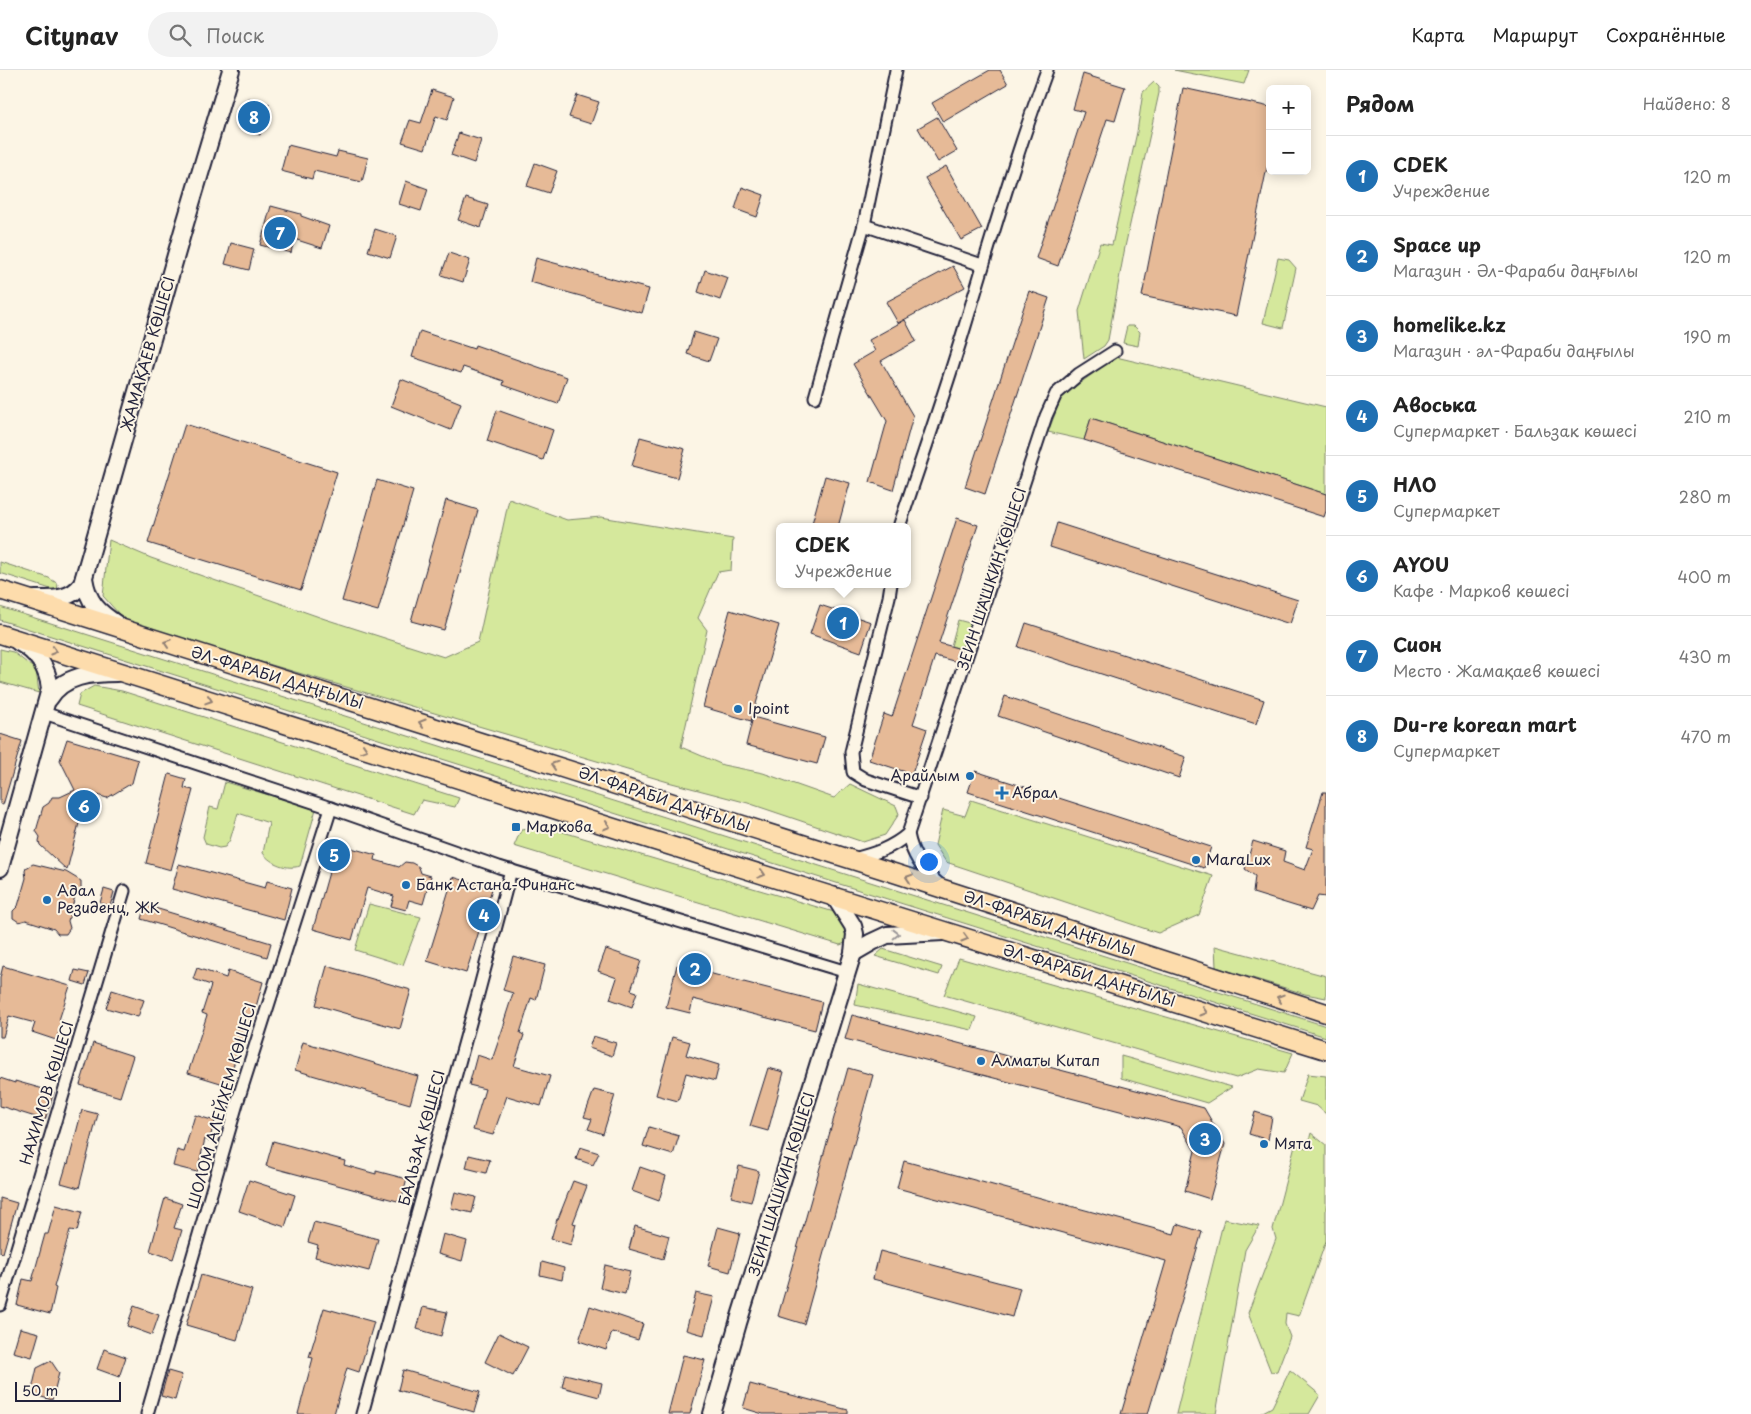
<!DOCTYPE html>
<html lang="ru">
<meta charset="utf-8">
<style>
body{margin:0;font-family:"Playpen Sans",sans-serif;background:#f2f2f2;color:#222}
.controls{position:absolute;right:15px;top:15px;display:grid;overflow:hidden;border-radius:8px;box-shadow:0 2px 12px #0003}
.controls button{width:45px;height:45px;display:grid;place-items:center;padding:0;border:0;border-bottom:1px solid #e0e0e0;background:#fff;color:#222;font:25px sans-serif}
.scale{position:absolute;left:15px;bottom:12px;width:106px;box-sizing:border-box;padding-left:5px;border:2px solid #22223b;border-top:0;font-size:14px;line-height:18px;white-space:nowrap;color:#22223b;-webkit-text-stroke:4px #fcf5e5;paint-order:stroke}
.you{position:absolute;left:928px;top:791px;width:18px;height:18px;margin:-12px;border:4px solid #fff;border-radius:50%;background:#1a73e8;box-shadow:0 0 0 8px #1a73e833}
.badge{display:grid;place-items:center;width:32px;height:32px;border-radius:50%;background:#1f6fb2;color:#fff;font-size:16px;font-weight:700}
.pin{position:absolute;translate:-50% -50%;border:2px solid #fff;box-shadow:0 1px 5px #0006}
.popup{position:absolute;left:776px;top:453px;width:135px;height:65px;box-sizing:border-box;display:grid;place-content:center;border-radius:8px;background:#fff;filter:drop-shadow(0 1px 4px #0005);font-size:16px;white-space:nowrap;color:#767676}
.popup b{font-size:19px;color:#222}
.popup::after{content:'';position:absolute;left:50%;top:100%;margin-left:-10px;border:10px solid transparent;border-top-color:#fff}
.list{margin:0;padding:0;list-style:none}
h2{display:flex;justify-content:space-between;align-items:center;height:65px;margin:0;padding:0 20px;font-size:21px}
h2 small{font-size:16px;font-weight:400;color:#767676}
.list li{display:grid;grid-template-columns:32px 1fr auto;gap:15px;align-items:center;box-sizing:border-box;height:80px;padding:0 20px;border-top:1px solid #e0e0e0}
.list b{display:block;font-size:19px;white-space:nowrap}
.list p{margin:0;font-size:16px;white-space:nowrap;color:#767676}
.list em{font-size:16px;font-style:normal;color:#767676}
.icon{flex:none;width:28px;height:28px;fill:none;stroke:currentColor;stroke-width:2;stroke-linecap:round;stroke-linejoin:round}
.map{position:relative;flex:none;width:1326px;height:1344px;overflow:hidden}
header{display:flex;align-items:center;gap:30px;box-sizing:border-box;height:70px;padding:0 25px;background:#fff;border-bottom:1px solid #e0e0e0}
header strong{font-size:24px}
nav{display:flex;gap:28px;margin-inline-start:auto;font-size:18px}
.search{width:350px;height:45px;background:#f2f2f2;display:flex;align-items:center;gap:12px;box-sizing:border-box;padding:0 18px;border-radius:28px;color:#767676;font-size:19px}
main{display:flex}
aside{flex:1;background:#fff}
.map>svg:first-child{display:block}
</style>
<header>
<strong>Citynav</strong>
<div class="search"><svg class="icon" aria-label="search" viewBox="0 0 24 24"><circle cx="10" cy="10" r="6"/><path d="M15 15l6 6"/></svg>Поиск</div>
<nav><a>Карта</a><a>Маршрут</a><a>Сохранённые</a></nav>
</header>
<main>
<div class="map">
<svg width="1326" height="1344" viewBox="0 0 1326 1344">
<rect width="100%" height="100%" fill="#fcf5e5"/>
<filter id="ink" filterUnits="userSpaceOnUse"><feTurbulence type="fractalNoise" baseFrequency=".02" numOctaves="2"/><feDisplacementMap in="SourceGraphic" scale="10" xChannelSelector="R" yChannelSelector="G"/><feConvolveMatrix kernelMatrix="1 2 1 2 8 2 1 2 1" color-interpolation-filters="sRGB"/></filter>
<g filter="url(#ink)">
<!-- green -->
<g fill="#d5e89c" stroke="#7c856c">
<path d="M1174,0h75l-5,14z"/>
<path d="M1154,12l5,5v6l-34,154 -17,93 -4,6 -20,13 -5,-48 21,-68 12,2 25,-113 6,-40z"/>
<path d="M1278,188l11,2 7,8 -13,60 -20,-5z"/>
<path d="M1127,256h7l6,6 -2,14 -15,-3z"/>
<path d="M1116,287l210,50v87l-235,-76 -7,22 -36,-8 14,-36z"/>
<path d="M509,429l58,21 34,-3 132,22 -2,31 -13,2 -20,46 9,12 -26,117 42,18 40,8 71,25 16,-14 46,22 3,8 -14,21 -22,7 -115,-39 -80,-21 -542,-160 -23,-26 6,-56 42,18 174,61 119,38 34,-15z"/>
<path d="M0,492l49,16 9,6 -1,7 -57,-18z"/>
<path d="M0,537l1326,419v11l-1326,-417z"/>
<path d="M958,550l15,4 -8,26 -14,-4z"/>
<path d="M0,579l13,3 23,18 3,23 -39,-11z"/>
<path d="M94,616l28,5 337,107 -4,9 -33,-7 -8,14 -337,-108 3,-12z"/>
<path d="M225,712l91,27 -16,57c-13,4 -29,-2 -37,-13l6,-30 -31,-10 -8,27 -5,7 -6,1 -13,-4 -3,-7 7,-30 8,2z"/>
<path d="M971,730l242,76 -14,39 -41,18 -212,-71 -11,-17 8,-35 22,6z"/>
<path d="M546,757l295,87 8,18 -1,10 -8,3 -326,-99 7,-16z"/>
<path d="M369,834l52,13 -18,48 -48,-15z"/>
<path d="M1215,876l111,30v22l-21,-4 -89,-27z"/>
<path d="M883,879l59,18 -3,8 -64,-19z"/>
<path d="M959,888l334,95 -9,20 -25,-4 -23,9 -292,-83z"/>
<path d="M858,914l119,33 -5,13 -117,-25z"/>
<path d="M1121,986l111,31 -25,16 -86,-25z"/>
<path d="M1308,1004l18,2v38l-9,-8 -18,-5z"/>
<path d="M1311,1063l15,12v96l-27,75 -13,-3 -1,11 5,13 -13,34 -6,1 -23,-59 28,-74 -3,-10 22,-84 12,3z"/>
<path d="M1224,1149l35,7 -14,24 -29,164h-40z"/>
<path d="M1290,1300l30,25 -11,19h-47l-1,-1 11,-6z"/>
</g>
<!-- building -->
<g fill="#e6ba97" stroke="#22223b">
<path d="M990,0h10l8,14 -65,38 -11,-19z"/>
<path d="M1083,4l42,13 -10,34 -8,-2 -49,147 -22,-8 48,-146 -11,-3z"/>
<path d="M1183,18l87,19v46l-34,163 -94,-20z"/>
<path d="M432,20l22,7 -7,23 -11,-4 -11,33 -23,-7 8,-22 11,3z"/>
<path d="M577,25l22,7 -8,22 -22,-7z"/>
<path d="M249,28l20,6 -9,31 -20,-6z"/>
<path d="M937,47l20,34 -19,11 -20,-34z"/>
<path d="M459,63l22,7 -7,23 -23,-8z"/>
<path d="M288,75l48,12 2,-6 30,7 -6,24 -48,-11 -2,8 -31,-8z"/>
<path d="M535,93l22,8 -8,22 -22,-7z"/>
<path d="M946,96l36,63 -21,11 -36,-62z"/>
<path d="M406,111l22,8 -7,22 -22,-7z"/>
<path d="M742,117l22,8 -7,22 -22,-8z"/>
<path d="M466,128l22,7 -7,23 -23,-8z"/>
<path d="M271,136l30,8v2l28,10 -7,22 -28,-9 -3,14 -31,-8z"/>
<path d="M375,159l22,7 -7,22 -22,-7z"/>
<path d="M231,173l23,6 -5,21 -24,-6z"/>
<path d="M449,183l21,7 -7,22 -22,-7z"/>
<path d="M536,188l113,31 -7,24 -112,-31z"/>
<path d="M953,196l12,21 -67,36 -12,-21z"/>
<path d="M705,200l23,8 -8,22 -22,-8z"/>
<path d="M1029,221l20,7 -64,196 -20,-7z"/>
<path d="M905,250l11,21 -35,20 32,55 -20,74 -23,-8 17,-61 -34,-57 22,-13 -6,-11z"/>
<path d="M420,261l54,18 1,-4 92,32 -9,27 -55,-19 1,-4 -41,-14 -2,6 -49,-16z"/>
<path d="M694,262l23,7 -8,22 -22,-7z"/>
<path d="M401,309l60,24 -10,27 -60,-24z"/>
<path d="M497,340l56,20 -10,30 -56,-19z"/>
<path d="M1091,348l235,76v17l-2,6 -240,-77z"/>
<path d="M185,354l152,48 -36,118 -153,-47z"/>
<path d="M640,367l45,12 -8,29 -45,-12z"/>
<path d="M825,406l25,7 -12,44h-27z"/>
<path d="M377,410l36,11 -35,120 -36,-10z"/>
<path d="M446,430l32,10 -34,120 -33,-9z"/>
<path d="M957,448l21,7 -39,118 22,6 -4,13 -22,-6 -22,68 14,5 -15,45 -43,-14 15,-46 8,3z"/>
<path d="M1057,453l241,77 -8,24 -240,-77z"/>
<path d="M820,535l51,17 -10,30 -51,-18z"/>
<path d="M730,540l49,15 -28,96 -48,-14z"/>
<path d="M1026,553l238,77 -8,24 -238,-77z"/>
<path d="M1005,626l181,61 -7,21 -181,-62z"/>
<path d="M753,647l72,20 -8,27 -71,-19z"/>
<path d="M0,664l22,7 -19,64 -3,-1z"/>
<path d="M67,669l71,21 -6,23 -25,15 -20,-6 -20,78 -27,-25 -1,-4 1,-4 -4,-6 7,-24 6,-4 3,-6h8l15,-7 -15,-30z"/>
<path d="M975,701l236,76 -7,21 -236,-76z"/>
<path d="M169,704l17,5 -2,9 9,2 -22,80 -25,-7z"/>
<path d="M1323,722h3v105l-8,-1 -7,15 -58,-18 2,-17 -10,-7 8,-28 32,10 -2,11 22,8 8,-21 -7,-2z"/>
<path d="M337,774l39,11 -1,5 24,7 6,-5 7,1 7,4 2,6 10,3 -8,28 -14,-4 -3,10 -15,-4 3,-10 -27,-8 -15,52 -39,-11z"/>
<path d="M33,794l33,8 15,9v7l-5,5 -8,28 2,7 -4,6h-8l-4,-5 -28,-9 -7,2 -6,-4v-7l5,-5 8,-28 -1,-7 1,-3z"/>
<path d="M179,794l86,24 2,-7 25,7 -8,32 -112,-31z"/>
<path d="M453,807l39,12 -26,84 -39,-12z"/>
<path d="M104,819l10,3 -4,14 -10,-3z"/>
<path d="M145,835l126,38 -4,14 -126,-38z"/>
<path d="M606,879l35,12 -10,29 6,2 -5,15 -22,-8 7,-21 -19,-7z"/>
<path d="M513,886l32,9 -9,35 -5,-2 -11,35 4,2 -10,31 36,10 -9,30 -34,-10 -14,39 -20,-5 12,-41 -16,-4 8,-30 15,5 13,-38 -1,-1 9,-28 -10,-3z"/>
<path d="M677,895l145,37 -7,28 -122,-31 -3,14 -24,-6z"/>
<path d="M3,896l67,20 -11,34 4,1 -7,19 -24,-8 3,-9 -26,-7 -6,21h-3v-59z"/>
<path d="M327,896l84,24 -11,39 -84,-24z"/>
<path d="M197,898l29,10 2,-7 35,11 -13,46 -4,-1 -19,58 -39,-12 19,-58 -5,-2 9,-28 -18,-6z"/>
<path d="M75,900l14,3 -4,12 -13,-4z"/>
<path d="M112,920l32,10 -6,17 -32,-9z"/>
<path d="M852,945l352,93 21,36 -15,55 -25,-8 10,-40 -14,-24 -336,-88z"/>
<path d="M593,966l23,7 -4,13 -23,-8z"/>
<path d="M672,967l18,5 -4,13 33,10 -4,16 -29,-8 -8,28 -22,-6z"/>
<path d="M303,972l115,34 -8,28 -115,-34z"/>
<path d="M93,973l40,13 -13,41 -40,-12z"/>
<path d="M768,998l16,4 -16,59 -18,-5z"/>
<path d="M848,998l25,7 -69,249 -26,-8z"/>
<path d="M0,1008l15,5v-2l39,11 -9,28 -45,-14z"/>
<path d="M594,1020l21,5 -12,39 -15,-5 4,-10 -8,-2z"/>
<path d="M82,1040l16,4 -19,74 -18,-5 6,-20 1,1z"/>
<path d="M1255,1042l17,5 -4,23 -19,-6z"/>
<path d="M195,1045l20,6 -6,20 -4,-2 -8,33 -24,-6 4,-16 7,2z"/>
<path d="M649,1057l30,9 -6,19 -30,-9z"/>
<path d="M273,1071l72,20 -1,4 32,9v-3l31,8 -6,23 -135,-36z"/>
<path d="M580,1077l19,6 -6,12 -17,-6z"/>
<path d="M469,1085l21,5 -4,13 -20,-5z"/>
<path d="M904,1091l270,73 3,-10 25,8 -54,182h-27l45,-153 -269,-73z"/>
<path d="M739,1096l20,5 -8,31 -20,-5z"/>
<path d="M640,1097l26,9 -7,25 -27,-10z"/>
<path d="M249,1110l46,15 -10,32 -46,-16z"/>
<path d="M573,1111l14,5 -14,37 3,1 -5,21 -20,-6 6,-20h1z"/>
<path d="M455,1122l21,5 -4,16 -21,-5z"/>
<path d="M0,1128l17,5 -14,50 -3,-1z"/>
<path d="M165,1128l17,6 -8,24 8,2 -9,29 -23,-8z"/>
<path d="M56,1135l26,7 -5,19 -7,-1 -16,57 2,1 -6,26 -33,-9 6,-26 9,2 13,-47h3z"/>
<path d="M314,1152l64,17 -9,32 -54,-14 3,-12 -10,-3z"/>
<path d="M635,1156l34,10 -6,23 -34,-10z"/>
<path d="M718,1157l22,6 -10,39 -22,-6z"/>
<path d="M443,1164l24,7 -5,20 -24,-7z"/>
<path d="M880,1181l140,37 -8,29 -139,-38z"/>
<path d="M542,1192l22,6 -2,12 -22,-5z"/>
<path d="M605,1195l25,6 -5,23 -25,-6z"/>
<path d="M201,1205l51,15 -15,50 -51,-15z"/>
<path d="M696,1223l18,4 -10,38 -18,-5z"/>
<path d="M134,1236l25,9 -7,20 -25,-9z"/>
<path d="M590,1236l53,18 -5,16 -26,-8 -6,18 -27,-9z"/>
<path d="M423,1237l24,5 -6,24 -24,-7z"/>
<path d="M324,1238l50,14 -15,50 -12,-4 -13,46h-36l15,-56 -4,-1z"/>
<path d="M20,1258l19,5 -7,24 -19,-5z"/>
<path d="M499,1263l29,14 -15,29 -28,-14z"/>
<path d="M104,1279l22,8 -7,20 -22,-8z"/>
<path d="M683,1285l22,5 -15,54h-22z"/>
<path d="M51,1291l8,12 -7,27 -21,-6 6,-26z"/>
<path d="M403,1300l77,22 -6,20 -76,-22z"/>
<path d="M168,1301l14,4 -7,25 -14,-4z"/>
<path d="M565,1304l37,9 -3,14 -37,-10z"/>
<path d="M750,1314l98,26v4h-85l-20,-6z"/>
</g>
<g fill="none" stroke-linecap="round" stroke-linejoin="round">
<defs>
<g id="street">
<path d="M864,155l118,40"/>
<path d="M815,327l49,-172 32,-155"/>
<path d="M899,457c22,-67 46,-134 66,-201 26,-86 51,-172 82,-256"/>
<path d="M891,514l-2,13 -38,155 2,20 13,8 55,18"/>
<path d="M44,643l287,95 168,59 348,105"/>
<path d="M908,764c4,21 15,37 31,50"/>
<path d="M853,789c21,-5 39,-11 55,-25l138,-418 10,-22 23,-20 36,-23"/>
<path d="M0,1235l124,-414"/>
<path d="M147,1344l91,-314 93,-292"/>
<path d="M362,1344l116,-420 33,-124"/>
</g>
<g id="secondary">
<path d="M84,508c4,25 14,34 34,47"/>
<path d="M35,529c18,0 36,1 47,-15l102,-357 47,-157"/>
<path d="M49,629c14,-24 43,-26 68,-26"/>
<path d="M0,798l50,-179c-2,-21 -13,-37 -32,-47"/>
<path d="M853,883l19,-11 15,-7 56,-3"/>
<path d="M712,1344l26,-91 115,-370 2,-19 -2,-8 -19,-30"/>
</g>
<g id="primary">
<path d="M0,520l897,284 429,139"/>
<path d="M0,564l655,207 671,209"/>
</g>
</defs>
<!-- street casing -->
<use href="#street" stroke="#22223b" stroke-width="15"/>
<!-- secondary casing -->
<use href="#secondary" stroke="#22223b" stroke-width="20"/>
<!-- primary casing -->
<use href="#primary" stroke="#22223b" stroke-width="21"/>
<!-- street -->
<use href="#street" stroke="#fcf5e5" stroke-width="11"/>
<!-- secondary -->
<use href="#secondary" stroke="#fcf5e5" stroke-width="16"/>
<!-- primary -->
<use href="#primary" stroke="#fddcac" stroke-width="18"/>
</g>
<!-- one-way arrows -->
<defs><path id="oneway-chevron" d="M-2-3.5L2.5 0L-2 3.5" fill="none" stroke-width="1.6" stroke-linecap="round" stroke-linejoin="round" transform="scale(1.25)"/></defs>
<g stroke="#907f74">
<use href="#oneway-chevron" transform="translate(167 573) rotate(-162)"/>
<use href="#oneway-chevron" transform="translate(54 581) rotate(17)"/>
<use href="#oneway-chevron" transform="translate(209 630) rotate(18)"/>
<use href="#oneway-chevron" transform="translate(422 653) rotate(-163)"/>
<use href="#oneway-chevron" transform="translate(364 679) rotate(18)"/>
<use href="#oneway-chevron" transform="translate(554 695) rotate(-162)"/>
<use href="#oneway-chevron" transform="translate(607 756) rotate(17)"/>
<use href="#oneway-chevron" transform="translate(762 804) rotate(17)"/>
<use href="#oneway-chevron" transform="translate(909 808) rotate(-162)"/>
<use href="#oneway-chevron" transform="translate(965 868) rotate(16)"/>
<use href="#oneway-chevron" transform="translate(1280 928) rotate(-162)"/>
<use href="#oneway-chevron" transform="translate(1204 942) rotate(17)"/>
</g>
<use stroke="#9a9698" href="#oneway-chevron" transform="translate(896 864) rotate(-1)"/>
</g>
<!-- markers -->
<g fill="#1f6fb2" stroke="#fcf5e5" stroke-width="2">
<circle cx="738" cy="639" r="5"/>
<circle cx="970" cy="706" r="5"/>
<path d="M999.5 715.5h5v5h5v5h-5v5h-5v-5h-5v-5h5z"/>
<rect x="511" y="752" width="10" height="10" rx="2.5"/>
<circle cx="1196" cy="790" r="5"/>
<circle cx="406" cy="815" r="5"/>
<circle cx="47" cy="830" r="5"/>
<circle cx="981" cy="991" r="5"/>
<circle cx="1264" cy="1074" r="5"/>
</g>
<g text-anchor="middle" stroke-width="4" stroke-linejoin="round" paint-order="stroke">
<!-- street labels -->
<g font-size="15" fill="#22223b" stroke="#fcf5e5">
<text transform="translate(148 284) rotate(-74)" y="5">ЖАМАҚАЕВ КӨШЕСІ</text>
<text transform="translate(992 509) rotate(-72)" y="5">ЗЕИН ШАШКИН КӨШЕСІ</text>
<text transform="translate(277 608) rotate(17)" y="5">ӘЛ-ФАРАБИ ДАҢҒЫЛЫ</text>
<text transform="translate(664 730) rotate(18)" y="5">ӘЛ-ФАРАБИ ДАҢҒЫЛЫ</text>
<text transform="translate(1049 854) rotate(18)" y="5">ӘЛ-ФАРАБИ ДАҢҒЫЛЫ</text>
<text transform="translate(1089 906) rotate(17)" y="5">ӘЛ-ФАРАБИ ДАҢҒЫЛЫ</text>
<text transform="translate(47 1023) rotate(-73)" y="5">НАХИМОВ КӨШЕСІ</text>
<text transform="translate(222 1036) rotate(-74)" y="5">ШОЛОМ АЛЕЙХЕМ КӨШЕСІ</text>
<text transform="translate(422 1068) rotate(-75)" y="5">БАЛЬЗАК КӨШЕСІ</text>
<text transform="translate(782 1114) rotate(-73)" y="5">ЗЕИН ШАШКИН КӨШЕСІ</text>
</g>
<!-- poi labels -->
<g font-size="15" fill="#22223b" stroke="#fcf5e5" text-anchor="start">
<text x="748" y="644">Ipoint</text>
<text x="960" y="711" text-anchor="end">Арайлым</text>
<text x="1012" y="728">Абрал</text>
<text x="526" y="762">Маркова</text>
<text x="1206" y="795">MaraLux</text>
<text x="416" y="820">Банк Астана-Финанс</text>
<text x="57" y="826">Адал<tspan x="57" dy="17">Резиденц, ЖК</tspan></text>
<text x="991" y="996">Алматы Китап</text>
<text x="1274" y="1079">Мята</text>
</g>
</g>
</svg>
<div class="controls">
<button>+</button>
<button>−</button>
</div>
<div class="scale">50 m</div>
<div class="you"></div>
<div class="pin badge" style="left:843px;top:553px">1</div>
<div class="popup"><b>CDEK</b>Учреждение</div>
<div class="pin badge" style="left:695px;top:899px">2</div>
<div class="pin badge" style="left:1205px;top:1069px">3</div>
<div class="pin badge" style="left:484px;top:845px">4</div>
<div class="pin badge" style="left:334px;top:785px">5</div>
<div class="pin badge" style="left:84px;top:736px">6</div>
<div class="pin badge" style="left:280px;top:163px">7</div>
<div class="pin badge" style="left:254px;top:47px">8</div>
</div>
<aside>
<h2>Рядом<small>Найдено: 8</small></h2>
<ul class="list">
<li><span class="badge">1</span><div><b>CDEK</b><p>Учреждение</p></div><em>120 m</em></li>
<li><span class="badge">2</span><div><b>Space up</b><p>Магазин · Әл-Фараби даңғылы</p></div><em>120 m</em></li>
<li><span class="badge">3</span><div><b>homelike.kz</b><p>Магазин · әл-Фараби даңғылы</p></div><em>190 m</em></li>
<li><span class="badge">4</span><div><b>Авоська</b><p>Супермаркет · Бальзак көшесі</p></div><em>210 m</em></li>
<li><span class="badge">5</span><div><b>НЛО</b><p>Супермаркет</p></div><em>280 m</em></li>
<li><span class="badge">6</span><div><b>AYOU</b><p>Кафе · Марков көшесі</p></div><em>400 m</em></li>
<li><span class="badge">7</span><div><b>Сион</b><p>Место · Жамақаев көшесі</p></div><em>430 m</em></li>
<li><span class="badge">8</span><div><b>Du-re korean mart</b><p>Супермаркет</p></div><em>470 m</em></li>
</ul>
</aside>
</main>
